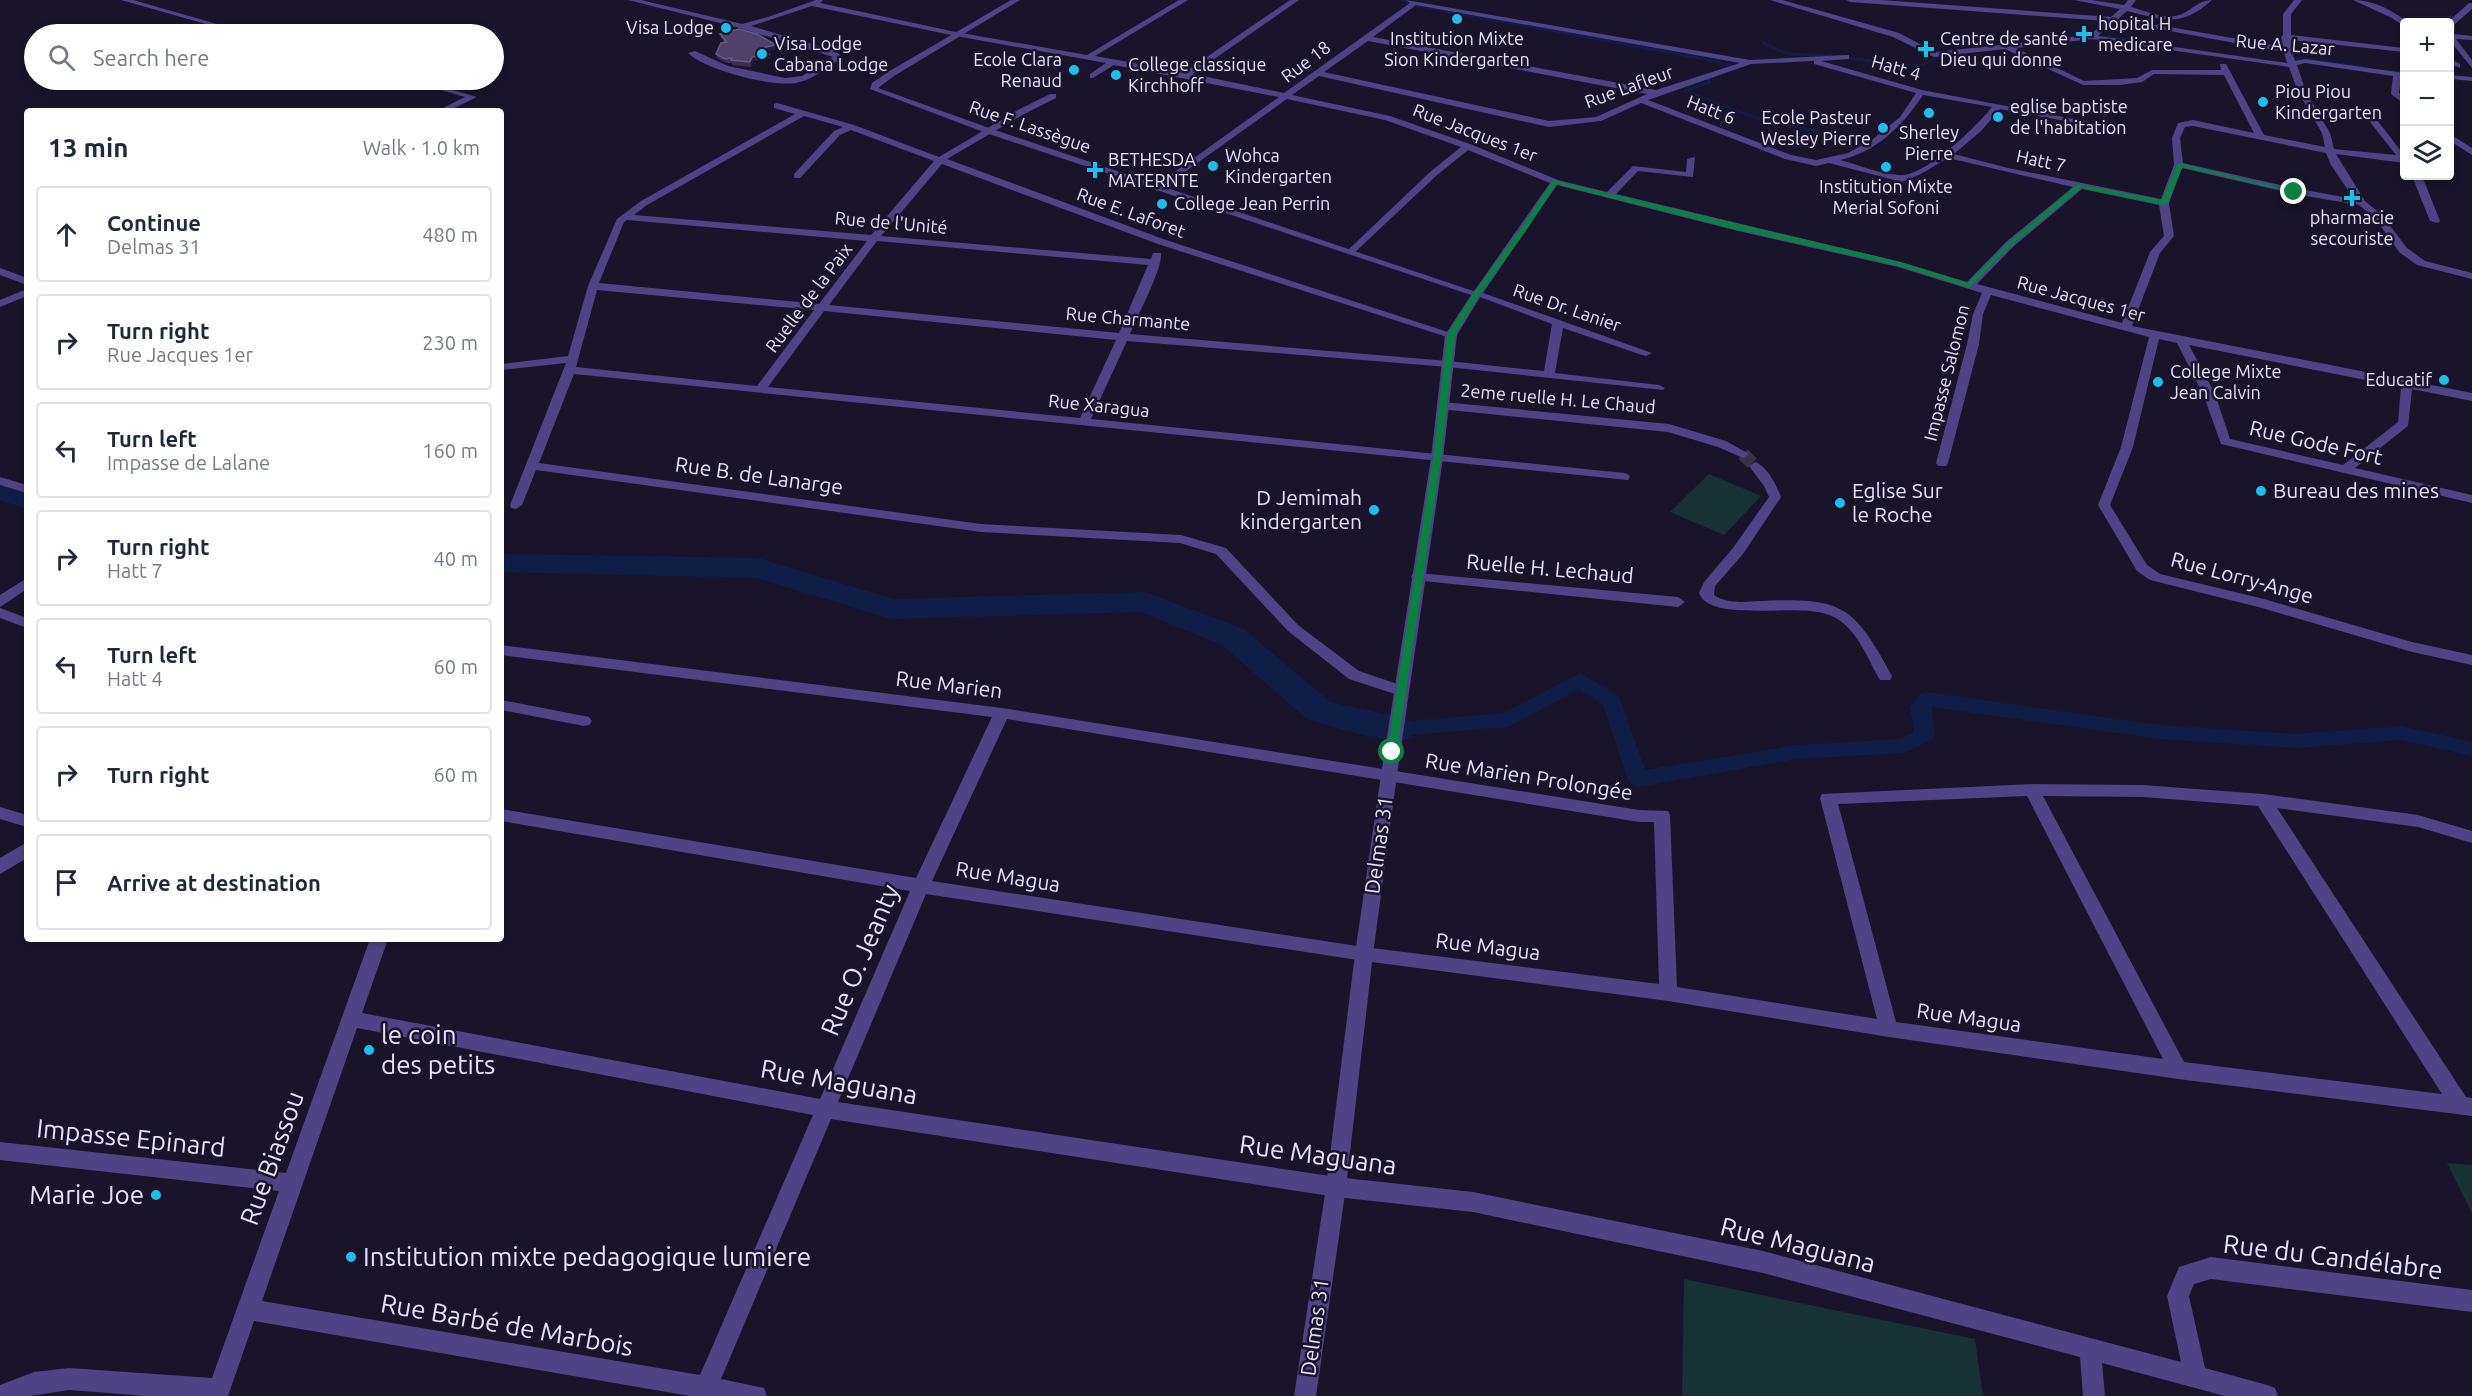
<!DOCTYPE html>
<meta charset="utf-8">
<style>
body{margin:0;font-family:Ubuntu,sans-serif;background:#f6f6f7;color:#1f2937}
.controls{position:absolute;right:18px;top:18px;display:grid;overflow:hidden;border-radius:6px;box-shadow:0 3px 9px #0003}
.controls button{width:54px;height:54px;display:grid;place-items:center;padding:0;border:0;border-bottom:2px solid #e0e1e3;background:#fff;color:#1f2937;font:30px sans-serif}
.stop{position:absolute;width:18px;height:18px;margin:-14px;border:4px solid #0b8043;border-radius:50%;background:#fff}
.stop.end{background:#0b8043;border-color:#fff;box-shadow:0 2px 6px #0008}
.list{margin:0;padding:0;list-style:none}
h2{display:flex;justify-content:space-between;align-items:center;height:78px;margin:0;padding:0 24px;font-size:26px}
h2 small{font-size:20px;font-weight:400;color:#747a83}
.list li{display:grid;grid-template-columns:39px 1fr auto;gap:18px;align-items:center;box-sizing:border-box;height:96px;margin:0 12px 12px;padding:0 12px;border:2px solid #e0e1e3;border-radius:6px}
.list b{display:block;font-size:22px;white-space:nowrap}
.list p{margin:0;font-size:20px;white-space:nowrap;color:#747a83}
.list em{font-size:20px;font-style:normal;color:#747a83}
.icon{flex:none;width:33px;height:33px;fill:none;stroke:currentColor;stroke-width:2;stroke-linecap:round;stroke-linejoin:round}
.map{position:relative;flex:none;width:2472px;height:1396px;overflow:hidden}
.search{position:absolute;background:#fff;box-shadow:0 3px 9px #0003;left:24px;top:24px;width:480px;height:66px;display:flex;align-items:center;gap:15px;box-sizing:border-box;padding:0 21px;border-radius:33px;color:#747a83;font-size:22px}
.panel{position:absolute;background:#fff;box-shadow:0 3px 9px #0003;left:24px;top:108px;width:480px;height:834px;border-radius:6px}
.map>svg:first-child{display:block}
</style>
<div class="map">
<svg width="2472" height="1396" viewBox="0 0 2472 1396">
<rect width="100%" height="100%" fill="#1a142a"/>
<!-- green -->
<g fill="#173134">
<path d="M1709,474l52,22 -37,39 -54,-23z"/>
<path d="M2447,1163l25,2v48z"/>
<path d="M1684,1279l291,60 8,57h-301z"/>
</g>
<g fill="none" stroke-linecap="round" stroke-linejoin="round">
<!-- stream -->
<g stroke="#101e47" stroke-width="3">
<path d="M1403,0l7,4 305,57 20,6"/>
<path d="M2046,40c44,-7 85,-3 128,7"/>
<path d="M1763,43l25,11 44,2"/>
<path d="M1844,57l62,9 17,-1 19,-11"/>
<path d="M2292,62h4l-3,-3 7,-1 67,10"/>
<path d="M2385,71l19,1"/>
<path d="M1713,76l-6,2 3,4 -25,9 79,30 68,13 25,10h11"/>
</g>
<!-- canal -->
<path fill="#101e47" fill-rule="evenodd" d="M1580,673l39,23 26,74 151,-25 105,-6 13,-7 -4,-25 10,-13 7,-2 232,33 138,9 104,-8 71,16v14l-71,-16 -104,8 -138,-9 -227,-32 3,28 -3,5 -28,13 -108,6 -158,28 -7,-3 -3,-5 -25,-74 -24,-16 -70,38 -110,9 -7,-2 -3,-5 3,-5 7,-2 106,-9z"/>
<!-- river -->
<g fill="#101e47" fill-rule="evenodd">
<path d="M0,484l27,4v21l-27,-9z"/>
<path d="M501,554l257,4 135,41 252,-7 99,37 86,73 81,18 5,9 -5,9 -12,3 -33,-5 -59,-17 -85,-74 -80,-33 -250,7 -136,-41 -255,-6z"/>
</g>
<!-- minor-tunnel -->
<path stroke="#39334a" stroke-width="13" stroke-dasharray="13 7" stroke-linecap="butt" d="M1743,454l12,12"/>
<!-- minor -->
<g fill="#4d4385" fill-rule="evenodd">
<path d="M121,0h12l119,34h-11z"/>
<path d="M628,0h13l101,24 26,-7 48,-17h7l-3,3 136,29 131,23 92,-55h9l-93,56 90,16 105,-72h9l-106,74 91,19 126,-90 -4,-3 344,60 96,-5h3v4l-28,2 101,29 168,32 -4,3 -86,-16 -19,22 -27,23 54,14 153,31 13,-34 -2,-27 6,-15 15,-3 61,13 -30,-58 -70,-1 -12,8 -22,3h-37l-78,-36 -71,8 -41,-20 -123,-37h12l117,33 36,19 155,-17 16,-14 -256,-19 -4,-2h35l230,17 9,-8 -46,-9h17l33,5 4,-5h8l-5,7c15,4 36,14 51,7 11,-5 17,-14 30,-14 -31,28 -48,20 -85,11l-8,7 164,29 -2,-10 2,-2v-21l11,-14h8l-11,14v21l113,13v4l-113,-12v10l4,11 10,-2 99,14v4h-3l-2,16 5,4v7l-13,-10 2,-18 -88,-13 -8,2 9,27 24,41 4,16 62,6 -26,-33 4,-3 3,1 27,35v8l-68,-9 29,47 16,13 26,34 18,13 47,12v6l-55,-14 -18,-13 -24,-34 -16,-13 -65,-11 -112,-26 -13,35 5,33 -14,17 -28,73 340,67v8l-60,-12 -4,37 -53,42 117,27v8l-251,-59 -18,-50 -26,-51 -18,-4 -26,108 -23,58 37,60 13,9 104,25 148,43 60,13v10l-60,-13 -150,-44 -112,-28 -13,-9 -39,-66 23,-58 28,-110 -158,-42 -8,19 -4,30 -31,119 -2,3h-8l-2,-3 31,-119 6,-30 9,-21 -84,-26 -164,-37 -177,-45 -74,108 169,60 -6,3 -4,-1 -79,-27 -8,45 104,12 6,3 -2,2 -215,-23 -321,-26 -36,78 533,54 4,1 2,3 -2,3 -1054,-106 -35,89 442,61 200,11 45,13 72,77 61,46 47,16 2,4 -2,4 -5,1 -52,-17 -61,-48 -72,-77 -36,-11 -199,-11 -445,-62 -14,35 -6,4 -5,-1 -1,-3 56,-142 -65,7v-6l67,-8 20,-70 29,-67 24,-18 154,-87 -21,-6v-4l3,-1 77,22 85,32 79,-47 32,-16h6v4l-32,16 -77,45 219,81 291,95 -2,2h-8l-289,-93 -216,-80 -61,72 270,23 2,-6h8c2,15 -24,64 -31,81l318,27 96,10 8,-47 -80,-30 78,-111 -82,-33 -32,26 -84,79 -5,-3 1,-2 82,-78 31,-25 -76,-27 -98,-21 -129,92 -3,-1v-4l124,-89 -165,-32 -21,13h-3v-4l16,-11 -150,-27 -144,-30 -61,20 85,25 5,5 -3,5c-13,8 -26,19 -42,22 -24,4 -91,-13 -108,-30l7,-2 33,15 57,12 17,-2 31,-19 -93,-29zM1416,5l324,58 -84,27 -283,-53zM2115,21l169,31 3,11 -189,-27zM2092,39l197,28 9,25 24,41 3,14 -61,-12 -38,-71h-6l1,6h-69l-15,8 -53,3 -68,-33zM1368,41l279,53 -51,23 -47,4 -225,-49zM1814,61v3l102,29 -16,24 -27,22 -25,14 -32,7 -25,-5 -143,-55 103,-36zM1319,76l230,51 52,-6 40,-18 144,56 31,7 13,-3 73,19 17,-7 29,-17 125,29 -67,55 -39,40 -66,-20 -285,-68 22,-23 55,6 2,-20 -8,2 -1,13 -53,-6 -26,26 -49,-12 -88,-36 -80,-28 -98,-21zM1923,95l69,12c-15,19 -68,71 -93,68 -19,-1 -40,-10 -59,-15 37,-8 63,-35 83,-65zM804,116l39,11 -9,4 -40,43v4h6l40,-43 11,-5 83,31 -63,74 -237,-20 13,-10zM2193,126l133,27 5,12 23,34 -60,-11 -111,-25 -3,-25 5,-11zM2082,189l77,16 5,31 -14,16 -28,71 -145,-39 37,-38zM627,220l240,21 -48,63 -220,-21 25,-61zM877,241l271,24 -29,68 -290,-28zM597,290l217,20 -57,76 -181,-19zM824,311l292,29 -36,78 -312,-31zM2189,345l212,42 -3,35 -55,43 -113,-26 -15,-45z"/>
<path d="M2353,0c19,0 40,10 54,22h-3v4l-12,-8z"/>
<path d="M2469,3h3v6l-17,15 -1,10 18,2v4l-16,-1 16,21v8l-22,-27v-19h-2z"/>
<path d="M2450,59l10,5v4l-10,-4z"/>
<path d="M2450,75l22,2v4l-22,-2z"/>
<path d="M406,80h12l59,17 -29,14h-11l28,-14z"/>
<path d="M2450,134l22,14v7l-22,-14z"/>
<path d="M2412,176h8l4,5 16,40 -2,2 -8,-2z"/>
<path d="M0,268l27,10v7l-27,-10z"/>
<path d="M27,289v7l-27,11v-7z"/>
<path d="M1443,402l226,22 57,17 23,13 -6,4 -25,-11 -50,-15 -229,-23 -2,-3z"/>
<path d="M1755,462c12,4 22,24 26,35l-38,57 -28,32 -1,9c13,9 30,7 46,6 82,-4 94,4 132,75l-2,4h-10c-13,-22 -22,-50 -46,-63 -32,-17 -122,8 -135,-24l5,-11 29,-34 36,-51 -5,-11 -15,-20z"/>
<path d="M0,477l27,8v8l-27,-8z"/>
<path d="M1418,573l260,24 7,5 -7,5 -265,-27 -2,-3 2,-3z"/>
<path d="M27,578v11l-27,18v-12z"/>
<path d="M0,608l27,10v10l-27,-10z"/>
<path d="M501,645l501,63 637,102 29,1 2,4 7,172 200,32 -57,-221 2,-4 210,-10 111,1 120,9 155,21 54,16v12l-54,-16 -141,-19 189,289 6,1v18l-294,-37 -289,-42 -221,-36 -304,-40 -438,-67 -88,208 498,75 137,15 290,59 418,111 -14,-66 12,-29 32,-10 261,33v22l-261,-33 -17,5 -5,12 16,72 62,17 8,3 3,8h-53l-123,-33 3,33h-22l-3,-39 -317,-84 -290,-61 -137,-15 -505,-78 -110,260 43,9 3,8h-77l-436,-75 -26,75h-81l-78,-6 -39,6h-30v-11l34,-13 35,-4 143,10 67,-187 -279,-31v-18l286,31 84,-234h18l-26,74 458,86 90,-208 -409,-70v-12l415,69 76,-161 -491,-62zM1007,719l632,103h15l5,162 -295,-37 -432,-66zM2027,796l136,263 -267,-37 -58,-218zM2043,796l100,1 115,9 184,288 -258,-32zM357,1028l456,87 -113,260 -438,-74z"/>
<path d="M501,700l83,16 5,1 3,4 -3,4 -5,1 -83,-16z"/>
<path d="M0,807l27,8v12l-27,-8z"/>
<path d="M27,842v16l-27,16v-16z"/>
</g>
<!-- tertiary -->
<path fill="#4d4385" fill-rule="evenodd" d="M1011,0h9l-126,76 -16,12 114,41 490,165 -25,41 -14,123 -46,317 -24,179 -27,233 -30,209h-22l32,-209 29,-233 26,-179 50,-317 14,-123 26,-40 -485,-162 -116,-44 2,-6 16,-11z"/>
</g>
<!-- wall -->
<path fill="#3b2e56" d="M720,34l57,15 -11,2 4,7 -17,3 -2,6 -19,-2v-2h-5l-10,-5 -1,-4 8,-12 -3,-4z"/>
<!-- shaded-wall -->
<g fill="#261c3d">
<path d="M776,45l1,4 -14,3 -1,-4z"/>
<path d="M769,54l1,4 -17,3 -2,6 -1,-5 2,-5z"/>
</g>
<!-- building -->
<path fill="#4d4168" stroke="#655a7f" stroke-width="1.5" d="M739,29l18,5 19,11 -14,3 7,6 -17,3 -2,5 -19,-2 1,-2 -7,1 -9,-5 5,-11 6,-1 -7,-8z"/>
<!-- route -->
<path fill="#0b8043" d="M2180,163l117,29 -3,1 -112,-26 -14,36 -4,2 -83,-17 -69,57 -43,43 -70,-22 -165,-37 -178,-45 -29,45 -47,65 -25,41 -14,123 -44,294 -1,2h-7l-2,-2 46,-294 14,-123 26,-41 49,-67 31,-47 347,82 68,21 40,-40 70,-59 84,16 15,-35z"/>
<!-- markers -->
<g fill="#1dbeeb" stroke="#1a142a" stroke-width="2">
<circle cx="1457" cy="19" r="6"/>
<circle cx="726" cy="28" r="6"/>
<path d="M2081 25h6v6h6v6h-6v6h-6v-6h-6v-6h6z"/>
<path d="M1923 40h6v6h6v6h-6v6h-6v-6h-6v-6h6z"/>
<circle cx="762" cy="54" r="6"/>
<circle cx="1074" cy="70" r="6"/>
<circle cx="1116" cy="75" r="6"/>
<circle cx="2263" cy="102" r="6"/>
<circle cx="1929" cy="113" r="6"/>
<circle cx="1998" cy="117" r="6"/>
<circle cx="1883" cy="128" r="6"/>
<circle cx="1213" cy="166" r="6"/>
<circle cx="1886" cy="167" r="6"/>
<path d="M1092 161h6v6h6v6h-6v6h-6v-6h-6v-6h6z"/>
<path d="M2349 189h6v6h6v6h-6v6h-6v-6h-6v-6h6z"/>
<circle cx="1162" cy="204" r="6"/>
<circle cx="2444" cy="380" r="6"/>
<circle cx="2158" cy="382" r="6"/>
<circle cx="2261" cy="491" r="6"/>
<circle cx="1840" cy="503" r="6"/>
<circle cx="1374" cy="510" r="6"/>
<circle cx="369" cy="1050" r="6"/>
<circle cx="156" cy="1195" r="6"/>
<circle cx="351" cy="1257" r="6"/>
</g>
<g text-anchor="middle" stroke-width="5" stroke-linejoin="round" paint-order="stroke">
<!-- far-poi labels -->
<g font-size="18" fill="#e6e0fc" stroke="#1a142a" text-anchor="start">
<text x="2098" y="30">hopital H<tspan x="2098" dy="21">medicare</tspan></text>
<text x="714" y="34" text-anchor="end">Visa Lodge</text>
<text x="1457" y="45" text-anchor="middle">Institution Mixte<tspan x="1457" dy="21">Sion Kindergarten</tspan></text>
<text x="1940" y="45">Centre de santé<tspan x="1940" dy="21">Dieu qui donne</tspan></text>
<text x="774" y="50">Visa Lodge<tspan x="774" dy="21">Cabana Lodge</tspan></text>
<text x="1062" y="66" text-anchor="end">Ecole Clara<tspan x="1062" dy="21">Renaud</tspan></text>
<text x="1128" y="71">College classique<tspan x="1128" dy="21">Kirchhoff</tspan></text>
<text x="2275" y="98">Piou Piou<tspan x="2275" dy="21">Kindergarten</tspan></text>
<text x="2010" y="113">eglise baptiste<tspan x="2010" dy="21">de l'habitation</tspan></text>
<text x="1871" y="124" text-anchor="end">Ecole Pasteur<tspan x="1871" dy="21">Wesley Pierre</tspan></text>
<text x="1929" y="139" text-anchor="middle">Sherley<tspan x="1929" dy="21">Pierre</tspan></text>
<text x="1225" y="162">Wohca<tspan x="1225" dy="21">Kindergarten</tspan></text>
<text x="1108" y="166">BETHESDA<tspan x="1108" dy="21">MATERNTE</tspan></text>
<text x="1886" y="193" text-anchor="middle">Institution Mixte<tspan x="1886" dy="21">Merial Sofoni</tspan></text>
<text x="1174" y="210">College Jean Perrin</text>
<text x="2352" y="224" text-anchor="middle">pharmacie<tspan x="2352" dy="21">secouriste</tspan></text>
<text x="2170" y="378">College Mixte<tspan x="2170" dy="21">Jean Calvin</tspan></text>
<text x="2432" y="386" text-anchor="end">Educatif</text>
</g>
<!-- far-street labels -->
<g font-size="18" fill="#e6e0fc" stroke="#1a142a">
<text transform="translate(2285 45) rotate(5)" y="6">Rue A. Lazar</text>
<text transform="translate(1306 62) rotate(-37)" y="6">Rue 18</text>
<text transform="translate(1896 68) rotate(16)" y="6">Hatt 4</text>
<text transform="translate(1629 87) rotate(-20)" y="6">Rue Lafleur</text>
<text transform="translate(1711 110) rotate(21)" y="6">Hatt 6</text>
<text transform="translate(1030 127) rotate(19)" y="6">Rue F. Lassègue</text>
<text transform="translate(1475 133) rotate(21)" y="6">Rue Jacques 1er</text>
<text transform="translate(2041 161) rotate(12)" y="6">Hatt 7</text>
<text transform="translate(1131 213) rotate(20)" y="6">Rue E. Laforet</text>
<text transform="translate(891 223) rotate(5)" y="6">Rue de l'Unité</text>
<text transform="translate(809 298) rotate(-53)" y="6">Ruelle de la Paix</text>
<text transform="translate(2081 299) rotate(15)" y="6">Rue Jacques 1er</text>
<text transform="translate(1567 308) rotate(19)" y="6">Rue Dr. Lanier</text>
<text transform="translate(1128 319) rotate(5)" y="6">Rue Charmante</text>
<text transform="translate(1947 373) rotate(-76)" y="6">Impasse Salomon</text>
<text transform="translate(1558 399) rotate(5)" y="6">2eme ruelle H. Le Chaud</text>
<text transform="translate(1099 406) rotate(6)" y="6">Rue Xaragua</text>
</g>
<!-- street labels -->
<g font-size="21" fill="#e6e0fc" stroke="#1a142a">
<text transform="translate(2316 443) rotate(13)" y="7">Rue Gode Fort</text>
<text transform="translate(759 476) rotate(8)" y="7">Rue B. de Lanarge</text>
<text transform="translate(1550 569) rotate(5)" y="7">Ruelle H. Lechaud</text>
<text transform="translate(2242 578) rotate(15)" y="7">Rue Lorry-Ange</text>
<text transform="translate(949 685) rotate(7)" y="7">Rue Marien</text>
<text transform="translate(1529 777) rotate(9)" y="7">Rue Marien Prolongée</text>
<text transform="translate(1379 845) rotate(-82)" y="7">Delmas 31</text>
<text transform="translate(1008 877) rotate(9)" y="7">Rue Magua</text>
<text transform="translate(1488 947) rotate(7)" y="7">Rue Magua</text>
<text transform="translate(1969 1018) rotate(8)" y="7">Rue Magua</text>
<text transform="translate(1315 1327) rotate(-82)" y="7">Delmas 31</text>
</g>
<!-- poi labels -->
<g font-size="21" fill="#e6e0fc" stroke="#1a142a" text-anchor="start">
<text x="1852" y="498">Eglise Sur<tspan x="1852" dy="24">le Roche</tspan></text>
<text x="2273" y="498">Bureau des mines</text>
<text x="1362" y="505" text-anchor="end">D Jemimah<tspan x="1362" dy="24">kindergarten</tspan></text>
</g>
<!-- near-street labels -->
<g font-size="26" fill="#e6e0fc" stroke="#1a142a">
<text transform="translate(860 960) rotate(-67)" y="9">Rue O. Jeanty</text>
<text transform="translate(839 1082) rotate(10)" y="9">Rue Maguana</text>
<text transform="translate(131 1138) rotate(6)" y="9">Impasse Epinard</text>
<text transform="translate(1318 1155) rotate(8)" y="9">Rue Maguana</text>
<text transform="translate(272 1158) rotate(-70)" y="9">Rue Biassou</text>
<text transform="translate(1798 1245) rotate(14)" y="9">Rue Maguana</text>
<text transform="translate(2333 1257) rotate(7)" y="9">Rue du Candélabre</text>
<text transform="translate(507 1325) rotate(10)" y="9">Rue Barbé de Marbois</text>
</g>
<!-- near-poi labels -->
<g font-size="26" fill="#e6e0fc" stroke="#1a142a" text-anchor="start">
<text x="381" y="1044">le coin<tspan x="381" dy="30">des petits</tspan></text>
<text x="144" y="1204" text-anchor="end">Marie Joe</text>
<text x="363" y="1266">Institution mixte pedagogique lumiere</text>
</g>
</g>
</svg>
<div class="controls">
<button>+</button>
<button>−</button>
<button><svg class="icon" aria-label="layers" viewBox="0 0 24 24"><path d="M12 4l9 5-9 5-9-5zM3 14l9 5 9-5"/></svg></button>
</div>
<div class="stop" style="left:1392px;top:752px"></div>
<div class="stop end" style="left:2294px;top:192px"></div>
<div class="search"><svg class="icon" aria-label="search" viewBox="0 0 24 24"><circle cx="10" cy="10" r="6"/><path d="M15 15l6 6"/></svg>Search here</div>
<section class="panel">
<h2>13 min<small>Walk · 1.0 km</small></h2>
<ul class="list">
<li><svg class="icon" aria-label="ahead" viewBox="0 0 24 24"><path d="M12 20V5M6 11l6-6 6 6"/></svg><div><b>Continue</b><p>Delmas 31</p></div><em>480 m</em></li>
<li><svg class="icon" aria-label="right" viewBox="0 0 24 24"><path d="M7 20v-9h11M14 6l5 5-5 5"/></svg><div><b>Turn right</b><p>Rue Jacques 1er</p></div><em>230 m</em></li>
<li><svg class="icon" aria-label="left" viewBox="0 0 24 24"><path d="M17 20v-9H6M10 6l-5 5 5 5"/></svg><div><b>Turn left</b><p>Impasse de Lalane</p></div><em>160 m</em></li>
<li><svg class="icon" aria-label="right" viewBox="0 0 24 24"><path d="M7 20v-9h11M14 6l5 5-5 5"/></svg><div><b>Turn right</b><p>Hatt 7</p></div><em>40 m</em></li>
<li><svg class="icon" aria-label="left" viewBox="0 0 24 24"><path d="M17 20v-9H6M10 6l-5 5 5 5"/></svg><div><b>Turn left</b><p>Hatt 4</p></div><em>60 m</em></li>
<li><svg class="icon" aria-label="right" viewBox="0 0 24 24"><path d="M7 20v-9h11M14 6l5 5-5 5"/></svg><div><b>Turn right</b></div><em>60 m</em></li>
<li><svg class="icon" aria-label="arrive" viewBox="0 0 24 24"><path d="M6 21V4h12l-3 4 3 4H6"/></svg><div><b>Arrive at destination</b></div></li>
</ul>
</section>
</div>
